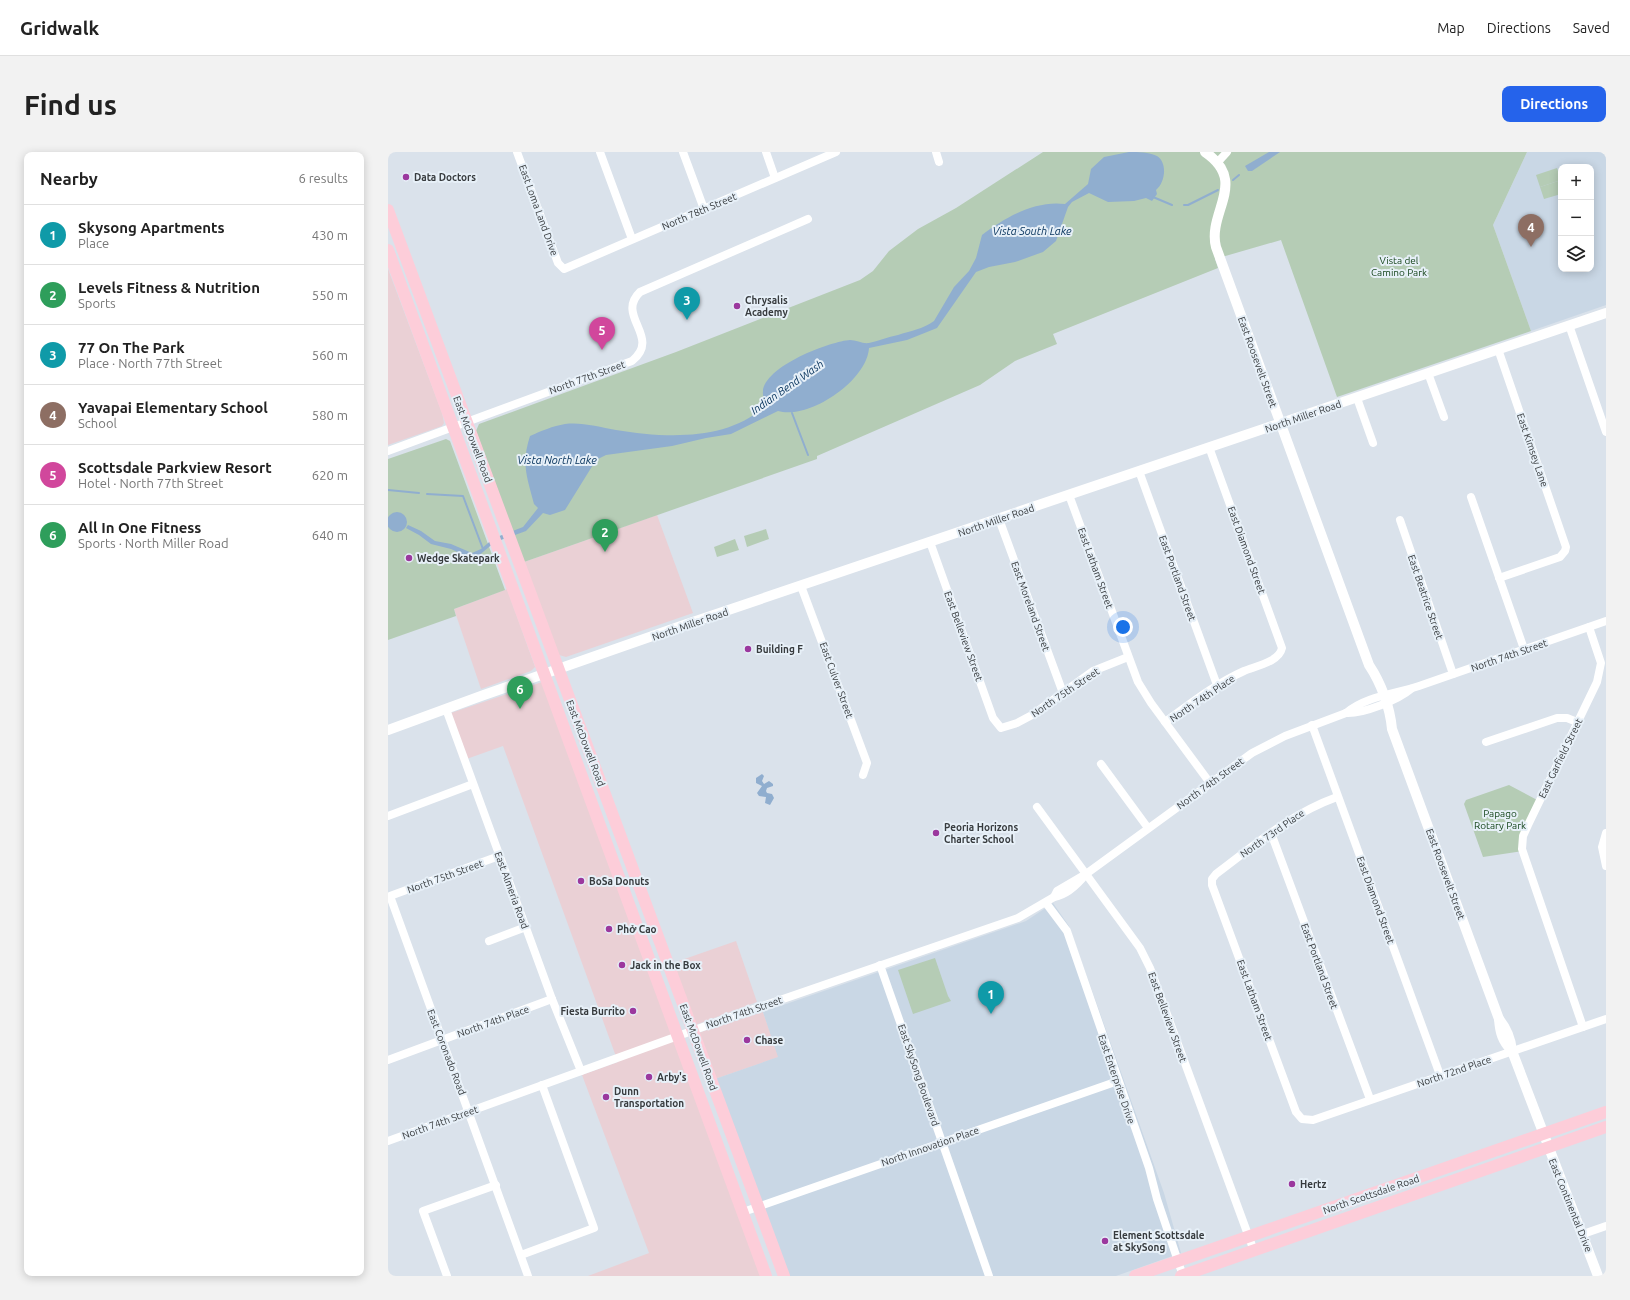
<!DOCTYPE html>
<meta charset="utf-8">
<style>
body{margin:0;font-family:Ubuntu,sans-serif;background:#f2f2f2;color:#222}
.controls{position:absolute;right:12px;top:12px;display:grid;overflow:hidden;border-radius:8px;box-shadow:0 2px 10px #0003}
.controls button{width:36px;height:36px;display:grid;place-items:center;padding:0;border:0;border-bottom:1px solid #e0e0e0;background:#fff;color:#222;font:20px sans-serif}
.you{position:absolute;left:735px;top:475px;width:14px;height:14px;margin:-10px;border:3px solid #fff;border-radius:50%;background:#1a73e8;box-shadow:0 0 0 6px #1a73e833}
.badge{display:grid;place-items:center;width:26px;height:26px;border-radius:50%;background:#2563eb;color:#fff;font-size:13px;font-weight:700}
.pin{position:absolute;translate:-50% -33px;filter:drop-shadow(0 1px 2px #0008)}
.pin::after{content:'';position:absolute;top:21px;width:14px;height:12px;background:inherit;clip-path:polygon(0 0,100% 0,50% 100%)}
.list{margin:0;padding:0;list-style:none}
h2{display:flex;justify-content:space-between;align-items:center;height:52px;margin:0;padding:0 16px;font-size:17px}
h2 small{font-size:13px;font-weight:400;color:#767676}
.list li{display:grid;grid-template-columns:26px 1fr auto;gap:12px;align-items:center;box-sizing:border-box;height:60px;padding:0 16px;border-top:1px solid #e0e0e0}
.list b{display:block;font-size:15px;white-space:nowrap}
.list p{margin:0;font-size:13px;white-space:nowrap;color:#767676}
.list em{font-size:13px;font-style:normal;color:#767676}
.icon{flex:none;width:22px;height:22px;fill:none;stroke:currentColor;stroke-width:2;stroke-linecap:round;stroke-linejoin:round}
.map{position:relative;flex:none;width:1218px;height:1124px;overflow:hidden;border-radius:8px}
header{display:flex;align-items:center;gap:24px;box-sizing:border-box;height:56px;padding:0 20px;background:#fff;border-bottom:1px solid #e0e0e0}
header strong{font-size:19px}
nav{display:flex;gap:22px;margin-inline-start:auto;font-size:14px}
.intro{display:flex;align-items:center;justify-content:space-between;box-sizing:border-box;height:96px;padding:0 24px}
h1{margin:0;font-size:28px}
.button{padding:10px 18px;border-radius:8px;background:#2563eb;color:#fff;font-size:14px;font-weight:700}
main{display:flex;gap:24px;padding:0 24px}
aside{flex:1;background:#fff;border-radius:8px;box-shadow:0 2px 10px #0003}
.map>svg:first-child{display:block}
</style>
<header>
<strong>Gridwalk</strong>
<nav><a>Map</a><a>Directions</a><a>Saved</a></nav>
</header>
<div class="intro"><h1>Find us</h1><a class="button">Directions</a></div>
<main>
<aside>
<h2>Nearby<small>6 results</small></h2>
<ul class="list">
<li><span class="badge" style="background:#0f9aa8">1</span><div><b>Skysong Apartments</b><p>Place</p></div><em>430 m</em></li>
<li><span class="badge" style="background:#2e9e5b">2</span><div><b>Levels Fitness &amp; Nutrition</b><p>Sports</p></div><em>550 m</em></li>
<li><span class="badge" style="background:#0f9aa8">3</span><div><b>77 On The Park</b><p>Place · North 77th Street</p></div><em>560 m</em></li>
<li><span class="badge" style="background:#8d6e63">4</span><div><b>Yavapai Elementary School</b><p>School</p></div><em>580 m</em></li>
<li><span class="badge" style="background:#d1479c">5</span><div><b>Scottsdale Parkview Resort</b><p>Hotel · North 77th Street</p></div><em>620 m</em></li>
<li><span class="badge" style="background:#2e9e5b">6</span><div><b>All In One Fitness</b><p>Sports · North Miller Road</p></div><em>640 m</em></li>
</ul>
</aside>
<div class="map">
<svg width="1218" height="1124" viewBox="0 0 1218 1124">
<rect width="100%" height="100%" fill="#dae2eb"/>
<!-- commercial -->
<g fill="#ead0d5">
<path d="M0,117l54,144 2,10 -2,3 -54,19z"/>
<path d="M269,363l36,98 -127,44 -7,-2 -35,-93z"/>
<path d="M119,437l28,78 -4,4 -50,18 -27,-80z"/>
<path d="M154,530l219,594h-173l61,-23 -67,-178 36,-13 -115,-316 -42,15 -16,-46z"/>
<path d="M348,789l21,61 -62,23 -22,-62z"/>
<path d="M375,860l16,45 -64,22 -17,-46z"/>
</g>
<!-- built -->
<g fill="#c9d7e5" fill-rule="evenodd">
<path d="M1139,0h79v153l-75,26 -38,-106zM1173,15h30v102h-30z"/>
<path d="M665,751l16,23 95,267 17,60 -65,23h-327l-74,-197 63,-22 -15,-45 263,-91z"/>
</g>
<!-- green -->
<g fill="#b5ccb5">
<path d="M655,0h484l-34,73 38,106 -194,66 -56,-157 -66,19 3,9 -165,66 4,10 -42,17 -35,24 -163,71v3l-293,103 -48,-131 3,-7 197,-72 184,-72 13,-9 16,-20 29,-22 38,-21z"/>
<path d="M1169,16l4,12 -21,7 -4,-12z"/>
<path d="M1173,28v14l-17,5 -4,-12z"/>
<path d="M58,287l4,2 55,149 -51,19 2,7 -68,24v-181z"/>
<path d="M378,377l3,10 -22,8 -3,-11z"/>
<path d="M347,387l4,11 -22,7 -3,-10z"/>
<path d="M1121,633l30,16 -12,24 -4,26 -40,6 -19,-53 2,-4z"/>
<path d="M547,806l13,38 3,5 -38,13 -15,-44z"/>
</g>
<!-- water -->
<g fill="#90aecf">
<path d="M741,0c9,0 20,0 28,4 11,7 8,27 -1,34l1,4 -5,7 -6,-3 -12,3 -26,1 -19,-9 -17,9 -4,5 -12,34 -13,11 -28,10 -26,5 -13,5 -39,56 -30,12 -38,8c-2,33 -60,72 -91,63l-47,23 -25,4 -34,8 -66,9 -10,5 -31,50 -15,5 -7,-2 -17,18 -31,11 -18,15 -11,-1 -15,-7 -20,-5 -12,-9 -13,-7 2,-3 13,6 14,10 16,3 21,9 9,-4 13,-11 29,-11 15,-19 -4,-4c-7,-27 -13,-40 -4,-68 11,-5 23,-10 35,-12 17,-2 34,3 51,6 49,8 113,12 151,-26 -24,-31 63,-63 83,-64 6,0 13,4 19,3 9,-2 19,-6 29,-8 12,-4 25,-6 36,-14l20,-34 15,-16 7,-13 6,-23c22,-17 53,-35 83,-31l23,-20 3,-15 13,-12z"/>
<path d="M881,0h11l-28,19h-4l-3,-5z"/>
<circle cx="9" cy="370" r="10"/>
<path d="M374,622l2,2 -2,5 2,3 5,-3 4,3v2l-6,2 -1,3 1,2 5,1 2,4 -4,7 -5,-2 1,-6 -7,-1 -2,-3 5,-7 -6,-3v-5z"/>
</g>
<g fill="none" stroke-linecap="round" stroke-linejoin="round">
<!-- stream -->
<g stroke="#90aecf" stroke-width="2">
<path d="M845,28l6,-5"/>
<path d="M765,45l19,8"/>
<path d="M796,53h4l30,-15"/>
<path d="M404,261l16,42"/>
<path d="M0,338l31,3"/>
<path d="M39,342l36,2 20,53"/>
</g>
<!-- minor -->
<g stroke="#fff" stroke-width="8">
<path d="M129,0l41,111 6,6 272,-117"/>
<path d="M212,0l32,87"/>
<path d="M295,0l21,57"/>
<path d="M378,0l9,26"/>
<path d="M548,0l3,10"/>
<path d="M829,11l10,-11"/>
<path d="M1181,173l37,107"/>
<path d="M1110,197l68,198 -1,4 -5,6 -61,21"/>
<path d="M1040,221l16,44"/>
<path d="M969,246l16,45"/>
<path d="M0,299l244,-90c30,-24 -17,-45 8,-69l168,-73"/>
<path d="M751,319l78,214"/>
<path d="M681,343l69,187 13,21 59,80"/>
<path d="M1083,345l53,152"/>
<path d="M611,367l64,174"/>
<path d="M1012,368l53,154"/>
<path d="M542,390l63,176 8,10 16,-5 15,-8 61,-44 35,-14"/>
<path d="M413,434l66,177 -4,12"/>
<path d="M58,557l106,290 29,72"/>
<path d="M958,561c17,1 52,-13 65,-24"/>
<path d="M777,570c25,-18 50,-38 79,-51 12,-5 35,-9 38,-23l-73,-201"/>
<path d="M924,573l128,350"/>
<path d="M1098,590l71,-24h10l10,4"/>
<path d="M713,612l47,64"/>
<path d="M949,645c-47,17 -81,47 -121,77l-4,5v6l84,227 6,7 11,1 293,-101"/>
<path d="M649,655l103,141 10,20 104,283"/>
<path d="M0,664l85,-32"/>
<path d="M883,681l99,266"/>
<path d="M1218,681l-4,14 4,19"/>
<path d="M111,704l-109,40 138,380"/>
<path d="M666,745l3,-6 29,-17 166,-121 33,-17 61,-23c20,-17 49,-19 73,-27l187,-65"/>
<path d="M658,751l21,28 82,237 8,31 26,77"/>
<path d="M101,789l37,-14"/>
<path d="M492,813l109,311"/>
<path d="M1195,875l-61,-178 1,-13 5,-11 69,-143 4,-19 -12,-36"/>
<path d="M0,908l164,-61"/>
<path d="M0,989l337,-122 293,-101 36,-21c13,-2 24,-13 32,-23"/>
<path d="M355,1060l375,-131"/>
<path d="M1195,1082l23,-8"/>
<path d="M133,1103l73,-27 -52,-143"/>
<path d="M59,1124l-24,-65 73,-26"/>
</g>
<!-- tertiary -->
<g stroke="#fff" stroke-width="10">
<path d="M817,0c44,30 2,60 11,95l153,418c12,18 21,42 23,64l107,290c8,10 12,20 13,32l86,225"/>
<path d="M0,578l93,-34 200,-70 925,-313"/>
<path d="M1111,867c1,13 3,22 13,32"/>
</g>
<!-- primary -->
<g stroke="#fdcdd9" stroke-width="12">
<path d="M0,58l396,1066"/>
<path d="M0,98l378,1026"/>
<path d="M747,1124l471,-164"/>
<path d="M793,1124l425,-149"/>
</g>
</g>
<!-- markers -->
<g fill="#9b389e" stroke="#e7f0f8" stroke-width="1.5">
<circle cx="18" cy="25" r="4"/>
<circle cx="349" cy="154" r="4"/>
<circle cx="21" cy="406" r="4"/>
<circle cx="360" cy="497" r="4"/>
<circle cx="548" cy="681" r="4"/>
<circle cx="193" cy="729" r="4"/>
<circle cx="221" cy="777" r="4"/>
<circle cx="234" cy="813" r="4"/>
<circle cx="245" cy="859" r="4"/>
<circle cx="359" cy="888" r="4"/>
<circle cx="261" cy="925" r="4"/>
<circle cx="218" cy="945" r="4"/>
<circle cx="904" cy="1032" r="4"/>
<circle cx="717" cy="1089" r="4"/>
</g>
<g text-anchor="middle" stroke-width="4" stroke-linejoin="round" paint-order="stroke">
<!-- poi labels -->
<g font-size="10" font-weight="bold" fill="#373b3e" stroke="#e7f0f8" text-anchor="start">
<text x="26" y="29">Data Doctors</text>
<text x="357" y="152">Chrysalis<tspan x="357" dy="12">Academy</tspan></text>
<text x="29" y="410">Wedge Skatepark</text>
<text x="368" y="501">Building F</text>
<text x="556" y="679">Peoria Horizons<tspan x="556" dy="12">Charter School</tspan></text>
<text x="201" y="733">BoSa Donuts</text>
<text x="229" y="781">Phở Cao</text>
<text x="242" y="817">Jack in the Box</text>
<text x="237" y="863" text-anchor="end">Fiesta Burrito</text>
<text x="367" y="892">Chase</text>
<text x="269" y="929">Arby's</text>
<text x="226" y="943">Dunn<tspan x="226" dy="12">Transportation</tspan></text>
<text x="912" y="1036">Hertz</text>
<text x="725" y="1087">Element Scottsdale<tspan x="725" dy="12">at SkySong</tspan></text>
</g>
<!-- street labels -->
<g font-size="10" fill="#373b3e" stroke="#e7f0f8">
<text transform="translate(151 58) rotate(70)" y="4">East Loma Land Drive</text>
<text transform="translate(311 59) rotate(-23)" y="4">North 78th Street</text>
<text transform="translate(870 210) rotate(70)" y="4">East Roosevelt Street</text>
<text transform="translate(199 225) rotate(-20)" y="4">North 77th Street</text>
<text transform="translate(915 264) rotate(-19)" y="4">North Miller Road</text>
<text transform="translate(85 287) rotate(69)" y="4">East McDowell Road</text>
<text transform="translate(1145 298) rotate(71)" y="4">East Kimsey Lane</text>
<text transform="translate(608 368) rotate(-19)" y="4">North Miller Road</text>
<text transform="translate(859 398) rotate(70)" y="4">East Diamond Street</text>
<text transform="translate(708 416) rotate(70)" y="4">East Latham Street</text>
<text transform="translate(790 426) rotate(70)" y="4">East Portland Street</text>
<text transform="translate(1038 445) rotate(71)" y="4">East Beatrice Street</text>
<text transform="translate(643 454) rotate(70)" y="4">East Moreland Street</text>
<text transform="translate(302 472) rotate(-19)" y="4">North Miller Road</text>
<text transform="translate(576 484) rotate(70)" y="4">East Belleview Street</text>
<text transform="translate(1121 503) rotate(-19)" y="4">North 74th Street</text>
<text transform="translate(449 528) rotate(70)" y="4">East Culver Street</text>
<text transform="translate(677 540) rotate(-34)" y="4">North 75th Street</text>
<text transform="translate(814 546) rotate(-34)" y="4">North 74th Place</text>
<text transform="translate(198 591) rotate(69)" y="4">East McDowell Road</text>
<text transform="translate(1172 606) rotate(-64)" y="4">East Garfield Street</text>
<text transform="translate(822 631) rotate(-36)" y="4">North 74th Street</text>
<text transform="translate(884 681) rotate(-35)" y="4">North 73rd Place</text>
<text transform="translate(1058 722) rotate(70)" y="4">East Roosevelt Street</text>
<text transform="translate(57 724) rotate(-20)" y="4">North 75th Street</text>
<text transform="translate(124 738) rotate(70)" y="4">East Almeria Road</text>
<text transform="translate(988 748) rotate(70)" y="4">East Diamond Street</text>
<text transform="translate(932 814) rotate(70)" y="4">East Portland Street</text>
<text transform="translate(867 848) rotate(70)" y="4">East Latham Street</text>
<text transform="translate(356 860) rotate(-19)" y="4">North 74th Street</text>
<text transform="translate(780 865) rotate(70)" y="4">East Belleview Street</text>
<text transform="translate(105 869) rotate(-20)" y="4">North 74th Place</text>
<text transform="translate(311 895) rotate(70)" y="4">East McDowell Road</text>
<text transform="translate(59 900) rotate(69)" y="4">East Coronado Road</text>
<text transform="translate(1066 919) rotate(-19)" y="4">North 72nd Place</text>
<text transform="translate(531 923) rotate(71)" y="4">East SkySong Boulevard</text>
<text transform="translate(729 927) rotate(71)" y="4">East Enterprise Drive</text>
<text transform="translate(52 970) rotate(-20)" y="4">North 74th Street</text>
<text transform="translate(542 994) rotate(-19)" y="4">North Innovation Place</text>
<text transform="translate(983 1042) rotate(-19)" y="4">North Scottsdale Road</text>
<text transform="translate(1183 1053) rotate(68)" y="4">East Continental Drive</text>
</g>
<!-- park labels -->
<g font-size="10" fill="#134318" stroke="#e7f0f8">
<text x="1011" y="112">Vista del<tspan x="1011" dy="12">Camino Park</tspan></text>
<text x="1112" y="665">Papago<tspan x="1112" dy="12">Rotary Park</tspan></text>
</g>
<!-- water labels -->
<g font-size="11" font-style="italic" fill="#012e58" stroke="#e7f0f8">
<text x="644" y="83">Vista South Lake</text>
<text transform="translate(399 235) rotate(-35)" y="4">Indian Bend Wash</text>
<text x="169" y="312">Vista North Lake</text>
</g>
</g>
</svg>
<div class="controls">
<button>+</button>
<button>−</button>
<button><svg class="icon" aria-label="layers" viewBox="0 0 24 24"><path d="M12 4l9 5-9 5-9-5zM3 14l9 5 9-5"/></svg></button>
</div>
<div class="you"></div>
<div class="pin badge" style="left:603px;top:862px;background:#0f9aa8">1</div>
<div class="pin badge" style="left:217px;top:400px;background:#2e9e5b">2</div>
<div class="pin badge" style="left:299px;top:168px;background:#0f9aa8">3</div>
<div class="pin badge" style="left:1143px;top:95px;background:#8d6e63">4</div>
<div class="pin badge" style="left:214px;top:198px;background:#d1479c">5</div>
<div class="pin badge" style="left:132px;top:557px;background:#2e9e5b">6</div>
</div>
</main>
